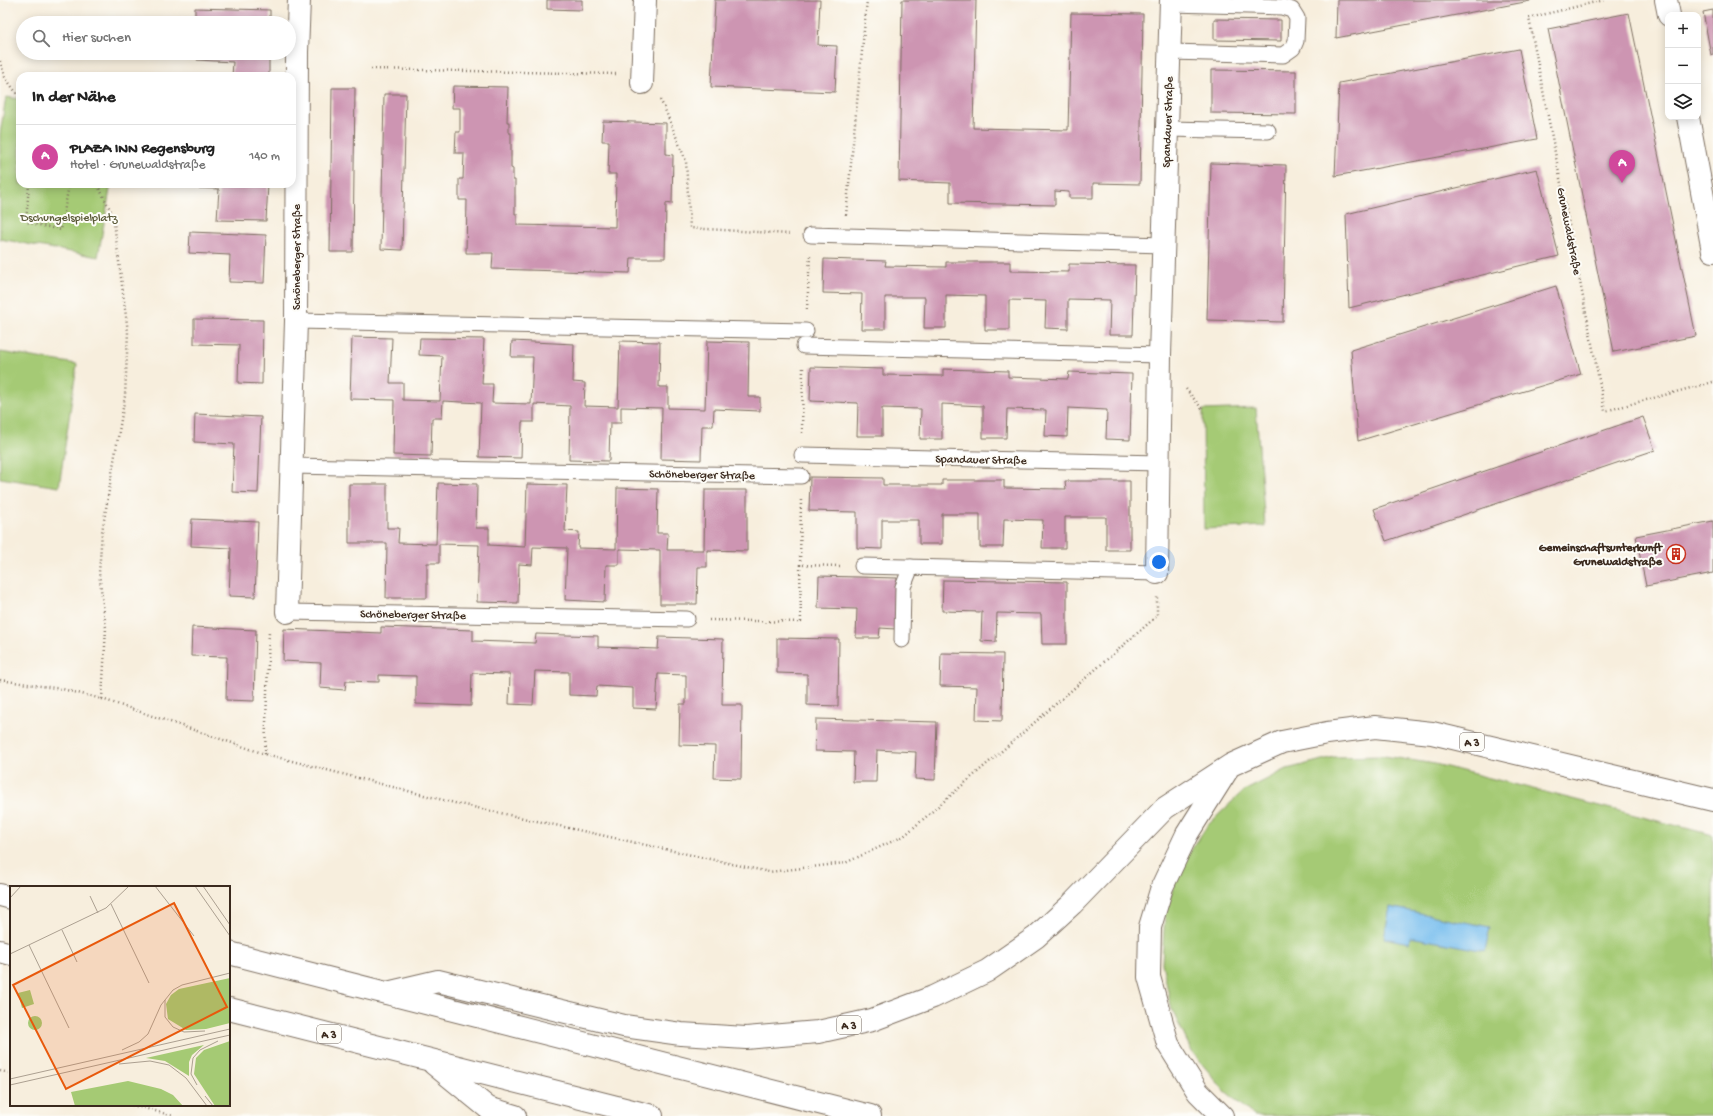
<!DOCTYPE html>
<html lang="de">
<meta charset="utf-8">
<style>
body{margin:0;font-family:"Gochi Hand",sans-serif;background:#f2f2f2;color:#222}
.controls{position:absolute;right:12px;top:12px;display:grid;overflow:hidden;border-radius:8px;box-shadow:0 2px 10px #0003}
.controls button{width:36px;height:36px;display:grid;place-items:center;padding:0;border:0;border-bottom:1px solid #e0e0e0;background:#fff;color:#222;font:20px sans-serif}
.you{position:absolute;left:1159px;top:562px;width:14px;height:14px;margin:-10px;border:3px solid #fff;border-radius:50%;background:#1a73e8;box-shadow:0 0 0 6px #1a73e833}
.badge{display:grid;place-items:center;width:26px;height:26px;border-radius:50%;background:#c8321e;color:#fff;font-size:13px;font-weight:700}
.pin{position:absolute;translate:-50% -33px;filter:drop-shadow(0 1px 2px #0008)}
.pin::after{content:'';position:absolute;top:21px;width:14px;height:12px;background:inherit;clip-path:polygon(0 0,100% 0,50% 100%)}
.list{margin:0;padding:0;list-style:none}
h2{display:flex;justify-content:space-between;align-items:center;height:52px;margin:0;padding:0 16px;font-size:17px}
h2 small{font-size:13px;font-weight:400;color:#767676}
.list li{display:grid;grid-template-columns:26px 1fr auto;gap:12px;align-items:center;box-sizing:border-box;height:64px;padding:0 16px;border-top:1px solid #e0e0e0}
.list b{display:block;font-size:15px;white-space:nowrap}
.list p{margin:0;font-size:13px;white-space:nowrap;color:#767676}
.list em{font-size:13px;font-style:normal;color:#767676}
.icon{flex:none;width:22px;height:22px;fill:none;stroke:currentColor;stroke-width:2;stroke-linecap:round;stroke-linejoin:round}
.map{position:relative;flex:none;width:1713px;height:1116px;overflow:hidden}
.search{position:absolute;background:#fff;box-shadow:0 2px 10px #0003;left:16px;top:16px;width:280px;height:44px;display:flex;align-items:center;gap:10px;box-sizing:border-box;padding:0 14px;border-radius:22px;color:#767676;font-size:15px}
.panel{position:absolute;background:#fff;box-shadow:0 2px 10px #0003;left:16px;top:72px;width:280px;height:116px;border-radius:12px}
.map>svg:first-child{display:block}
</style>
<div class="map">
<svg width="1713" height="1116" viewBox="0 0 1713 1116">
<rect width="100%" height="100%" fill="#fdfcf7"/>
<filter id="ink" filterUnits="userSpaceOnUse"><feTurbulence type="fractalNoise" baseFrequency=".025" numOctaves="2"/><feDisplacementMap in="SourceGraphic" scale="8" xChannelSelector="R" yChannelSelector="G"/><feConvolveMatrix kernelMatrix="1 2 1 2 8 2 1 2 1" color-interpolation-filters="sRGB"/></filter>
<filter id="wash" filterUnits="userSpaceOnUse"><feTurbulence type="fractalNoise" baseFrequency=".012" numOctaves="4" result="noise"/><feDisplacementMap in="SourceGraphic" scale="16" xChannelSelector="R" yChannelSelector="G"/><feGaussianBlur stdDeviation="0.9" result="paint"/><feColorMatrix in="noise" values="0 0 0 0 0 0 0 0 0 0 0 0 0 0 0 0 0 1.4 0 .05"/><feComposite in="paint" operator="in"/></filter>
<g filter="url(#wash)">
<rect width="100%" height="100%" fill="#f7eedd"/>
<!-- green -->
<g fill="#a5ca74" stroke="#707a49">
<path d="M6,97l14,2v85h91l-13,73 -98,-18v-105z"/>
<path d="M0,352l77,12 -18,123 -59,-9z"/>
<path d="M1256,408l9,118 -61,3 -1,-119z"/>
<path d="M1384,756l51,8 278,71v281h-459l-31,-27 -31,-37 -20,-42 -10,-47 3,-50 15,-46 27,-41 35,-34 45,-23 47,-12z"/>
</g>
<!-- water -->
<path fill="#76bdee" stroke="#587486" d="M1390,907l100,20 -5,24 -75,-14 -1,6 -25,-5z"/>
<g id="blocks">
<!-- building -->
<g fill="#cd95b2">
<path d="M547,0h35v10l-35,-1z"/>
<path d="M715,0h105l-2,45 19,1 -2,46 -124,-5z"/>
<path d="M902,0h74l-3,128 95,2 3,-117 72,1 -3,170 -47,-1v15h-24v-6l-14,-1v14l-105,-2v-20l-51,-2z"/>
<path d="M1337,0h193v1l-194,37z"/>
<path d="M195,8l75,2v13h-75z"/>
<path d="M1713,10v44l-2,1 -8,-43z"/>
<path d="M1629,13l67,323 -82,16 -66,-323z"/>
<path d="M1214,19l67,1v21l-67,-1z"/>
<path d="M1519,49l18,90 -202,37 4,-93z"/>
<path d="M198,53h71v23h-37l1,-14 -36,-2z"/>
<path d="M1211,70l85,1v43l-85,-1z"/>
<path d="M453,86l55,1 -1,35h2v11h2v35l2,1v11h2v34h2v11l98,2 1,-53h-8l1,-33h-7l1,-20 63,2v31l7,1 -1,49 -6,-1 -1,55h-34l-1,15 -138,-4 1,-16h-27l1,-53h-8v-21h4l1,-26h-9l1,-21h4v-24h-8z"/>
<path d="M332,88h23l-2,164h-23z"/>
<path d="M384,94h22l-4,156 -21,-1z"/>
<path d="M1211,163l75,2 -3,157 -76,-2z"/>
<path d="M1537,169l22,87 -210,52 -3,-94z"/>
<path d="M192,184h76l-2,37 -49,-1 2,-31 -27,-1z"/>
<path d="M190,232l76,3 -2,48 -35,-1 1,-27 -41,-2z"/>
<path d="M824,259l62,2 -1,5 61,1v-5h64v9l59,1v-8l66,1 -2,70h-24l1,-35 -42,-1v30l-23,-1 1,-27 -37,-1v30h-24v-34l-39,-1v33h-22l1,-31h-40v32h-24l1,-35 -39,-1z"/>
<path d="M1556,286l25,88 -223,67 -7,-91z"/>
<path d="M194,319l69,1 -1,64 -24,-1 1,-38 -45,-1z"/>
<path d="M352,337l40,1 -2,45h13v17l37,1 2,-45 -23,-1 1,-17 64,1 -2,45h11l-1,19 39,1 2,-47h-22l1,-16 62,3 -1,38 12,1 -1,23 34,1 2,-66 40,1 -1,45h9v21l37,1 2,-68 42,1 -1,55h12v14l-46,-2 -1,17h-11l-1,34 -40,-1 1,-51 -41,-1v16h-11l-1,38 -40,-1 1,-54 -36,-2v18h-12l-1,36 -42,-1 2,-54 -38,-2 -1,17h-10l-1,38 -38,-1 1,-55 -44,-1z"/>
<path d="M811,367l72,2v6l60,1v-7l65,2v6l60,2 1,-7 63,2 -2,66 -24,-1 1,-29 -39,-2 -1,29 -22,-1 1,-26 -39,-1 -1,29h-23v-32l-41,-2v35h-22l1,-30 -39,-1v28h-25l1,-33 -48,-2z"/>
<path d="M195,414l66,3 -3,76 -26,-1 2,-48 -40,-2z"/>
<path d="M1643,417l12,33 -269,91 -12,-32z"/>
<path d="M810,477l73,1v7h59v-5h62v8l62,1 -1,-8h65v69h-24v-33h-41v31h-23l1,-28 -39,-1 -1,28h-23v-33h-38v30h-23v-24h-37v29l-25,-1v-36l-48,-1z"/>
<path d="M438,483l39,1 -1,44h13v17l36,2 2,-63 40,1 -2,46 14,1 -1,16 38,1 1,-61 41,1 -1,44h11l-1,17h37l1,-60h42v61l-40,-1v17h-9l-1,37h-37v-54l-41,-1v16h-13l-1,37 -40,-2 2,-52 -34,-1 -1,18 -13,-1 -1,39 -41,-1 2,-57 -40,-1v19h-12v35h-41l1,-55h-38v-59h38v44h12l-1,15 38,1z"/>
<path d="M192,519l66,3 -3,75 -26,-1 2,-48 -40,-2z"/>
<path d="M1713,521v52l-67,13 -10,-50z"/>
<path d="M819,576l78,2 -1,51 -16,-1 -1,10h-23l1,-29 -39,-1z"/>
<path d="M943,580l124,2v62h-25l-1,-30 -44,-1 -1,29 -15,-1 1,-29 -40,-1z"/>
<path d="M192,627l64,3 -2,71 -28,-1 1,-43 -36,-1z"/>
<path d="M381,627l92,3v11l62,2 1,-9 62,2v11l60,2 1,-12 64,2 -1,66h20l-1,74 -27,-1 1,-32 -36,-1 1,-41h6v-29l-28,-1 -2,35 -23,-1v-20l-36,-2 -1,10 -27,-1v-23l-34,-1 -2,34 -24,-1 1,-30 -38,-1 -1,33 -55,-2v-28l-37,-1v7l-33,-1 -1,9 -25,-2 1,-25 -38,-2 1,-32 97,4z"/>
<path d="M777,638l62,1 -1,67 -31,-1v-31l-30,-1z"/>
<path d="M941,653l62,1 -1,67 -26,-1 1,-33 -37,-1z"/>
<path d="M816,719l121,3 -2,58 -20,-1 1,-27 -39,-2 -1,32h-23l1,-30 -39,-1z"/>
</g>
</g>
</g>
<g filter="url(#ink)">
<use href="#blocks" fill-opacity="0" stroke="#7d6f61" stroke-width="1"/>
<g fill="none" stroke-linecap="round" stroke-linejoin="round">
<defs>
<g id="service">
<path d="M1170,52l113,3 10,-7 3,-7 1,-23 -5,-8 -10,-3 -111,-3"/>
<path d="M1167,129l101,2"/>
<path d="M811,235l353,10"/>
<path d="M296,321l510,10"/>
<path d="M804,346l356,9"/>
<path d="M802,455l358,8"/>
<path d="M292,466l509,10"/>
<path d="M862,566l295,7"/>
<path d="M287,612l400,7"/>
<path d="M902,640l1,-53 8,-20"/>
</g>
<g id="minor">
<path d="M1666,0l3,15"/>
<path d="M642,83l3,-83"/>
<path d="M1688,117l25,134"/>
<path d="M1157,573l3,-218 11,-355"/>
<path d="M287,612l9,-291 1,-269 2,-52"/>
</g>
<g id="motorway">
<path d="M0,895l11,3"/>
<path d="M0,951l11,3"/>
<path d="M229,953l641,163"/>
<path d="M387,993l51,-12 186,45 57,8 65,4 72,-6 54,-12 61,-23 54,-26 49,-34 36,-33 93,-96 66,-43 51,-23 45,-9 48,-6 57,6 281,67"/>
<path d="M229,1009l423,107"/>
<path d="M434,1064l54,44 27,8"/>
<path d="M1222,1116l-24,-24 -30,-48 -19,-67 1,-50 12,-40 25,-53 39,-62"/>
</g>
</defs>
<!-- service casing -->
<use href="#service" stroke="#7d6f61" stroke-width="17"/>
<!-- minor casing -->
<use href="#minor" stroke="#7d6f61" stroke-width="24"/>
<!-- motorway casing -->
<use href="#motorway" stroke="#7d6f61" stroke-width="24"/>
<!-- path -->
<g stroke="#7d6f61" stroke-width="2.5" stroke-dasharray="1 3" stroke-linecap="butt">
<path d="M1604,0l-75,18 76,393 108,-29"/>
<path d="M0,61l5,16 15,21"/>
<path d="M371,69l246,5"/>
<path d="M660,100l4,7 22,54 4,67 99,6"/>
<path d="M29,184l-3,38 35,8 8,-46"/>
<path d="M846,215l21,-215"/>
<path d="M807,309l3,-53"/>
<path d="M1186,389l17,21"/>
<path d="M802,433l1,-65"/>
<path d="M800,565l1,-67"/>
<path d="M709,620l92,2 -1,-57 41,1"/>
<path d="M0,680l62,9 40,10 4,-71 -7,-55 3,-41 23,-136 3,-64 -15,-117 -16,-31"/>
<path d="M102,699l163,55 4,-123"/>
<path d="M265,754l190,49 314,69 76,-9 59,-27 253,-220v-19"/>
<path d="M0,1071l11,2"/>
<path d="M132,1105l42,11"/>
</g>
<!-- service -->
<use href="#service" stroke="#fff" stroke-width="15"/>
<!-- minor -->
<use href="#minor" stroke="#fff" stroke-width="22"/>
<!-- motorway -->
<use href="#motorway" stroke="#fff" stroke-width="22"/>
</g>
</g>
<!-- icons -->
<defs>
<symbol id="building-ring" viewBox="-11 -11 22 22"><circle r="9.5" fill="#fdfcf7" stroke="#c8321e" stroke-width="1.5"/><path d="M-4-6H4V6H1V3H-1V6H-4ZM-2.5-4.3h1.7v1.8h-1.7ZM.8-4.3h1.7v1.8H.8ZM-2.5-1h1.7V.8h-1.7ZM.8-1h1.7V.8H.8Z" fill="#c8321e"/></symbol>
</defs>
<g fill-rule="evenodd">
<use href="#building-ring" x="1665" y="543" width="22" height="22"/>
</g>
<g text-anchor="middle" stroke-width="4" stroke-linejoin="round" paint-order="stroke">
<!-- shield labels -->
<g fill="#fdfcf7" stroke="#75695f" stroke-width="1">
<rect x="1460" y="733" width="24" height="18" rx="3"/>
<rect x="837" y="1016" width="24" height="18" rx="3"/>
<rect x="317" y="1025" width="24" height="18" rx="3"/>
</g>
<g font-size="11" font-weight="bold" fill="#3b2a1e">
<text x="1472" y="746">A 3</text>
<text x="849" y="1029">A 3</text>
<text x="329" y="1038">A 3</text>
</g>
<!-- street labels -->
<g font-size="12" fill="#3b2a1e" stroke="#fdfcf7">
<text transform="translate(1167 122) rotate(-88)" y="4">Spandauer Straße</text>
<text transform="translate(1570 231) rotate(79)" y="4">Grunewaldstraße</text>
<text transform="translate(296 257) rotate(-90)" y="4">Schöneberger Straße</text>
<text transform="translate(981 459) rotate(1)" y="4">Spandauer Straße</text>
<text transform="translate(702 474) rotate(1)" y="4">Schöneberger Straße</text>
<text transform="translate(413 614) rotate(1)" y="4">Schöneberger Straße</text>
</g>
<!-- park labels -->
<g font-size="12" fill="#5b5a38" stroke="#fdfcf7">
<text x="69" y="221">Dschungelspielplatz</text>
</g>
<!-- poi labels -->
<g font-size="12" font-weight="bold" fill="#3b2a1e" stroke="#fdfcf7" text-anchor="end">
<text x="1662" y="551">Gemeinschaftsunterkunft<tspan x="1662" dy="14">Grunewaldstraße</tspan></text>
</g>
</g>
<!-- overview -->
<g transform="translate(10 886)">
<rect width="220" height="220" fill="#f7eedd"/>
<path d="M220,92v45l-24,6 -20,1 -18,-11 -2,-15 5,-9 8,-6zM20,104l4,14 -12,4 -4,-15zM18 137a7 7 0 1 1 14 0a7 7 0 1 1-14 0ZM220,155v65h-15l-21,-32 2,-16 8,-8zM194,159l-12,10 -3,7v14l-24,-15 -19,-3zM118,195l33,8 12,6 10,11h-108l-4,-14z" fill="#a5ca74"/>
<path fill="none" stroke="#aca091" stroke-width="1" d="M145,0l39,50M185,0l35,50M193,0l27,39M80,10l8,17M0,12l11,-12M101,18l38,79M52,44l15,32M19,59l40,83M0,68l96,-46 23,-22M155,114v17l8,10 11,5 21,-1M112,164l17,-8 9,-8 13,-29 12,-15 9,-5 48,-12M109,178l31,-3 19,4 17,13 21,28M0,193l220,-50M0,199l220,-50M187,199l-6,-11 2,-16 7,-8 18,-9M195,210l8,10"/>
<path fill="#e8590c" fill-opacity="0.15" stroke="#e8590c" stroke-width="2" d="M164,17l53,104 -161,82 -53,-104z"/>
<rect width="220" height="220" fill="none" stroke="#3b2a1e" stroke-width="2"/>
</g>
</svg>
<div class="controls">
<button>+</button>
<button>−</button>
<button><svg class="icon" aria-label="layers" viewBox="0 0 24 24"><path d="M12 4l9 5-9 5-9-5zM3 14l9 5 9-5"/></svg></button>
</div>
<div class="you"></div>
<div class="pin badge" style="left:1622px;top:183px;background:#d1479c">A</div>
<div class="search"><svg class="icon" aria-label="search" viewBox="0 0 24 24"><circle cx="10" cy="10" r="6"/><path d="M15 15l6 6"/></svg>Hier suchen</div>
<section class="panel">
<h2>In der Nähe<small></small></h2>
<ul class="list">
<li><span class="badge" style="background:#d1479c">A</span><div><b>PLAZA INN Regensburg</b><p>Hotel · Grunewaldstraße</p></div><em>140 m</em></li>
</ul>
</section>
</div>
